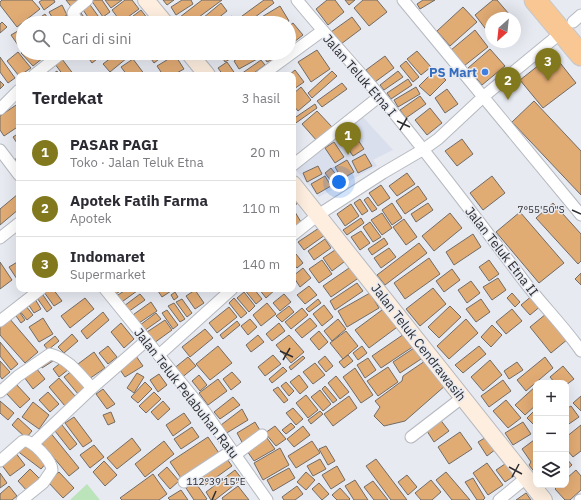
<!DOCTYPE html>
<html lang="id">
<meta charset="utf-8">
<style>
body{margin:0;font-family:"IBM Plex Sans",sans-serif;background:#f2f2f3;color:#2b2b33}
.controls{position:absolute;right:12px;bottom:12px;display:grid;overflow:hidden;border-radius:8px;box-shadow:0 4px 16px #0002}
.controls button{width:36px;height:36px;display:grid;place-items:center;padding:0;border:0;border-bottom:1px solid #e1e1e2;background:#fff;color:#2b2b33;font:20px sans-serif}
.compass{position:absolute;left:485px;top:12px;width:36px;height:36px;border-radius:50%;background:#fff;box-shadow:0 4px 16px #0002;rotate:207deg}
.you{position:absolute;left:339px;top:182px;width:14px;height:14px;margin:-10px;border:3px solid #fff;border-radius:50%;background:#1a73e8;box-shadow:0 0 0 6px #1a73e833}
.badge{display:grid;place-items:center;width:26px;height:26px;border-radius:50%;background:#82791e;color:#fff;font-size:13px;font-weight:700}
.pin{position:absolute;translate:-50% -33px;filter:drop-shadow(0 1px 2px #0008)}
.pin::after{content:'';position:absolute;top:21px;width:14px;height:12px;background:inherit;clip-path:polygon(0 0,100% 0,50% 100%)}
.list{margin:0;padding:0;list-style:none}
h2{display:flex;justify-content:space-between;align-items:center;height:52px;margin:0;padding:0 16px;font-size:17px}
h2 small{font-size:13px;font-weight:400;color:#7c7c81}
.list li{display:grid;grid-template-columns:26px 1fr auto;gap:12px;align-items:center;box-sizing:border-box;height:56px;padding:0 16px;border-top:1px solid #e1e1e2}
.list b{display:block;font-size:15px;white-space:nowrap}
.list p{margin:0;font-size:13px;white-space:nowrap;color:#7c7c81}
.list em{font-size:13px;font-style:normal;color:#7c7c81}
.icon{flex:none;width:22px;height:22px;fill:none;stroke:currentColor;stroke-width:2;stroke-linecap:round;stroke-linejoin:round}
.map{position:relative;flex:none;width:581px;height:500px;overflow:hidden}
.search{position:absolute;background:#fff;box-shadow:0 4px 16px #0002;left:16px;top:16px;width:280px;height:44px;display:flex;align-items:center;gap:10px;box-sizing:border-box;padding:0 14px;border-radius:22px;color:#7c7c81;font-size:15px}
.panel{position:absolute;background:#fff;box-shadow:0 4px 16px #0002;left:16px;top:72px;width:280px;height:220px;border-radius:8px}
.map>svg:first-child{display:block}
</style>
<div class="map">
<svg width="581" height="500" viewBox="0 0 581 500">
<rect width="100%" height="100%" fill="#e8eaf2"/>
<!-- built -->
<path fill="#dadfed" d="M361,115l32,35 -20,10 4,6 -58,31 -24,-28z"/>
<!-- green -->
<path fill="#bbe4ba" d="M87,484l13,16h-30z"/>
<!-- building -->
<g fill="#e1ab74" stroke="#716c67">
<path d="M2,0h30l8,9 -23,18 -17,-22v-3z"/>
<path d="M42,0h12l1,2 -11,8 -5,-8z"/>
<path d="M66,0h18l-11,9z"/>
<path d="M91,0h11l8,12 -7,5z"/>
<path d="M105,0h17l-11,8z"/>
<path d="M125,0h7l7,9 -18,13 -9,-12z"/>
<path d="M163,0h11l-7,5z"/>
<path d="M182,0h9l2,4 -17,11 -5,-8z"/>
<path d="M202,0h20l-31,23h-6l-5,-6z"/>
<path d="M264,0h8l2,3 -27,20 -5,-7z"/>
<path d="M327,0h8l9,12 -16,13 -12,-16z"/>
<path d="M345,0h10l-6,5z"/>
<path d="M363,0h14l10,12 -18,14 -15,-18z"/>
<path d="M423,0h12l-15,9 -3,-5z"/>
<path d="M493,0h4l12,14 -4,4h-14v11l-3,3 -13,-17z"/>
<path d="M88,2l13,18 -4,3h-5l-11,-16z"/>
<path d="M221,3l6,8 -15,12h-15z"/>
<path d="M62,5l5,10 -12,7 -6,-10z"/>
<path d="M280,6l9,15 -3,2h-30l-1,-2z"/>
<path d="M463,7l14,15 -27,24 -13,-15z"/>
<path d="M79,10l9,13h-6l-7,-10z"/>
<path d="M141,10l10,13h-27z"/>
<path d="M45,14l6,9h-19z"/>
<path d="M69,16l6,7h-16z"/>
<path d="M114,16l5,7h-15z"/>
<path d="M232,16l5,7h-15z"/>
<path d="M352,17l9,12 -20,15 -10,-12z"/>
<path d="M2,22l5,5 -7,6v-9z"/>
<path d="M293,23l10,12 -14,11v-20z"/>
<path d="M23,28v18l-3,2 -9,-13z"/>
<path d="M475,30l13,17 -24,19 -13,-16z"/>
<path d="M490,49l15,17 -23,19 -14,-17z"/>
<path d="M317,50l13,19 -19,13 -13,-20z"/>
<path d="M23,51v2h16l4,5 -10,8 -12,-13z"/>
<path d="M417,51l14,16 -10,8 -14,-16z"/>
<path d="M18,52l13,16 -12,8 -12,-15z"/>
<path d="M85,53h20l-13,10z"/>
<path d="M117,53h16l-23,19 -7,-8z"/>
<path d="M147,53h20l-13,10z"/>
<path d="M205,53h12l-8,6z"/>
<path d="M229,53h11l-15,9 -3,-5z"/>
<path d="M247,53h9l3,5 -20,11 -5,-8z"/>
<path d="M261,53h8l4,6 -6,3z"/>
<path d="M271,53h10l-7,5z"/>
<path d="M553,54l23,29 -33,25 -23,-28z"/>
<path d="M175,55l9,14 -11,6h-10l-6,-9z"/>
<path d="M385,56l9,12 -19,14 -9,-12z"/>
<path d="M0,57l15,21 -7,5 -8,-11z"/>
<path d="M62,59l12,16h-11l-8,-11z"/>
<path d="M133,59l12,16h-18l-6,-8z"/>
<path d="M261,60l4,5 -14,10h-9l-1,-1z"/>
<path d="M406,61l13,16 -6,5 -13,-16z"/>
<path d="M227,62l9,13h-13l-5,-7z"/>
<path d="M295,70l9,12 -10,7 -1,-2v-12h-4z"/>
<path d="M435,70l11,10 -16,16 -11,-10z"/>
<path d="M57,71l2,4h-8z"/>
<path d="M332,71l5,5 -25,22 -4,-5z"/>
<path d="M398,71l5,6 -19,13 -4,-5z"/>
<path d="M408,79l4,6 -21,14 -4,-6z"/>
<path d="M0,81l4,4 -4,4z"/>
<path d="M342,83l5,6 -25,18 -5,-6z"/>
<path d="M301,87l10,13 -13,11 -5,-6v-11z"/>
<path d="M416,87l4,7 -22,13 -4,-7z"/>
<path d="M447,89l11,15 -13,9 -10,-15z"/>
<path d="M420,96l6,8 -20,14 -6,-8z"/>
<path d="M534,101l47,50v44l-69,-73z"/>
<path d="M19,103v23l-15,10 -4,-6v-14z"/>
<path d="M315,104l2,4 -24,17v-6z"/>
<path d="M430,108l12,15 -15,12 -12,-15z"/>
<path d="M317,111l15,16 -15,14 -15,-17z"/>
<path d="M352,131l12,18 -11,7 -12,-18z"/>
<path d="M19,133v13l-6,-9z"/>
<path d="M462,139l11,15 -16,12 -12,-15z"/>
<path d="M334,142l10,15 -9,6 -10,-15z"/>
<path d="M365,154l7,12 -14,7 -6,-12z"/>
<path d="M19,157v6l-2,1 -3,-4z"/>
<path d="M347,160l7,12 -12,7 -7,-12z"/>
<path d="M318,166l4,8 -15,8 -4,-9z"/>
<path d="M331,168l9,12 -6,5 -9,-12z"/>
<path d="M407,173l8,11 -18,12 -8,-10z"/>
<path d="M325,176l6,10 -14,8 -6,-10z"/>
<path d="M492,176l13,17 -22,17 -13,-17z"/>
<path d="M381,185l9,13 -12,8 -9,-13z"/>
<path d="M418,186l9,13 -22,15 -9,-13z"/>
<path d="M18,194l1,15 -19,16v-16z"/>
<path d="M293,195l6,7 -6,5z"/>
<path d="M368,197l9,12 -5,3 -8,-12z"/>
<path d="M360,199l8,12 -6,4 -8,-12z"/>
<path d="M392,203l10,15 -10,7 -10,-15z"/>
<path d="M428,203l5,7 -17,12 -5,-8z"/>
<path d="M553,203l28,31v27l-3,3 -42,-46z"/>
<path d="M351,204l8,12 -14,10 -8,-12z"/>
<path d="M295,212l6,10 -8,6v-15z"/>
<path d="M520,212l44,51 -25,20 -43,-51z"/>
<path d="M382,213l10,15 -10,7 -11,-15z"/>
<path d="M450,213l12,15 -28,23 -12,-15z"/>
<path d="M361,218l3,5 -17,12 -4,-5z"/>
<path d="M404,219l13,18 -11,8 -13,-18z"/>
<path d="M370,222l11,15 -8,5 -10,-15z"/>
<path d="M319,228l6,7 -21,15 -6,-8z"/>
<path d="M361,231l9,12 -10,7 -9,-13z"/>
<path d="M473,234l8,13 -27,18 -8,-13z"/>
<path d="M384,238l4,6 -16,11 -4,-6z"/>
<path d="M325,239l6,9 -17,12 -6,-9z"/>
<path d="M419,243l8,10 -42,32 -8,-10z"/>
<path d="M389,248l7,9 -15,11 -7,-10z"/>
<path d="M335,250l9,12 -12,9 -9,-13z"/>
<path d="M296,254l7,9 -6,5 -4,-5v-6z"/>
<path d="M429,258l11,16 -35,25 -11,-16z"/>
<path d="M322,260l10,14 -13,9 -10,-14z"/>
<path d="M489,260l10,14 -10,7 -10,-14z"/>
<path d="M19,261v21l-10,-15z"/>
<path d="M0,262l12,18 -12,9z"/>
<path d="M352,266l8,11 -29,20 -8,-11z"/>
<path d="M303,268l8,10 -11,9 -7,-11z"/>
<path d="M452,269l8,11 -16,12 -8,-11z"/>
<path d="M581,273v12l-6,-6z"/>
<path d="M498,278l8,12 -14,10 -9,-13z"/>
<path d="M471,281l9,12 -13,10 -9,-13z"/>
<path d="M357,283l6,8 -28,19 -5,-9z"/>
<path d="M309,286l8,9 -12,9 -8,-9z"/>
<path d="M433,288l13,16 -26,22 -14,-17z"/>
<path d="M49,289h4l9,12 -8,5 -10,-14z"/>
<path d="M112,289h11l-7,5z"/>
<path d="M127,289h9l1,2 -18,13 -4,-7z"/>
<path d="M161,289h13l-12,8 -4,-6z"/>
<path d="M244,289h10l8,10 -6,5z"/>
<path d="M259,289h17l-10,9z"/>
<path d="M195,290l9,13 -9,6 -9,-13z"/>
<path d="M175,292l3,5 -4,3 -3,-5z"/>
<path d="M244,292l11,14 -6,6 -12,-14z"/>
<path d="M370,293l9,15 -32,19 -9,-16z"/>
<path d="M512,293l8,9 -5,5 -8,-9z"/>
<path d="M140,294l5,6 -17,12 -4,-6z"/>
<path d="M284,294l7,8 -11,9 -7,-8z"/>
<path d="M43,295l9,13 -5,4 -10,-14z"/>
<path d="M533,295l9,10 -12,10 -9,-10z"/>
<path d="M85,298l9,11 -24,19 -9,-12z"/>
<path d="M234,298l13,15 -6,5 -12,-15z"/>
<path d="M35,299l6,10 -7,4 -6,-9z"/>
<path d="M182,299l10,14 -5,4 -11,-15z"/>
<path d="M318,299l3,4 -12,9 -3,-3z"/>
<path d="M481,299l9,13 -14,10 -10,-13z"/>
<path d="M151,302l6,9 -21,14 -6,-8z"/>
<path d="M174,303l11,16 -5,3 -12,-16z"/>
<path d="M267,303l9,11 -15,12 -8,-11z"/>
<path d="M324,305l9,12 -11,9 -9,-12z"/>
<path d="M26,306l7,9 -6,5 -8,-10z"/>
<path d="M289,306l5,6 -12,10 -6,-6z"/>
<path d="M450,306l11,11 -22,21 -11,-11z"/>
<path d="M229,307l8,10 -20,16 -8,-10z"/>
<path d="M386,307l14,18 -31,23 -14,-18z"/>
<path d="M302,308l6,7 -17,14 -6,-7z"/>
<path d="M512,309l10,12 -16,13 -10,-12z"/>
<path d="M18,310l7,10 -4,3 -7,-10z"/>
<path d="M167,310l11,15 -5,4 -11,-16z"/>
<path d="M103,312l6,8 -22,19 -6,-8z"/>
<path d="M156,313l5,6 -17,12 -4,-6z"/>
<path d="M546,314l22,25 -17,14 -21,-26z"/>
<path d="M9,318l29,34 -13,11 -25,-28v-9z"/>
<path d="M43,318l10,16 -14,8 -10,-15z"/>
<path d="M310,318l7,8 -15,12 -7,-8z"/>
<path d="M250,319l7,8 -9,8 -7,-9z"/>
<path d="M338,319l8,10 -14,12 -8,-10z"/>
<path d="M466,319l12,14 -29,26 -12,-13z"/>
<path d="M165,320l7,10 -18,13 -7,-11z"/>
<path d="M237,321l3,4 -17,14 -3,-4z"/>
<path d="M121,323l13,16 -10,9 -13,-16z"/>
<path d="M279,323l6,8 -13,10 -6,-7z"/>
<path d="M492,325l10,10 -11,12 -10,-10z"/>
<path d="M205,329l8,9 -23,19 -8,-10z"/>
<path d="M319,331l9,11 -9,8 -9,-11z"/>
<path d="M346,331l12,15 -15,13 -13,-16z"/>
<path d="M407,332l10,12 -36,24 -9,-12z"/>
<path d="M72,334l6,7 -14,12 -6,-6z"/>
<path d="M258,335l6,7 -13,10 -5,-7z"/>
<path d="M289,335l15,17 -13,11 -15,-18z"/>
<path d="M55,336l4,5 -11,9 -4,-5z"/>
<path d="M0,342l18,22 -7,6 -11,-14z"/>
<path d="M108,346l9,11 -9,7 -9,-11z"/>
<path d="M218,346l14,17 -22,17 -14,-16z"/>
<path d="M362,346l5,7 -9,7 -5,-7z"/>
<path d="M479,346l7,8 -23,19 -8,-8z"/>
<path d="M414,348l7,11 -21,14 -7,-11z"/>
<path d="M94,352l11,16 -16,11 -11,-15z"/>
<path d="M273,355l8,9 -16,12 -7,-9z"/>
<path d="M348,355l5,6 -9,7 -5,-6z"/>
<path d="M50,356l3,5 -11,7 -3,-5z"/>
<path d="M136,356l7,10 -18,11 -7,-10z"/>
<path d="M303,356l2,2 -14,12 -2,-3z"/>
<path d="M325,356l8,10 -7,6 -8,-10z"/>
<path d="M188,357l8,9 -16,13 -8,-9z"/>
<path d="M545,357l8,11 -27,23 -9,-11z"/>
<path d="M368,358l8,12 -11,8 -8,-13z"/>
<path d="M490,360l12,15 -19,16 -12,-14z"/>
<path d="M0,361l10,11 -8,7 -2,-3z"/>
<path d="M63,361l6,8 -10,8 -6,-8z"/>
<path d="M425,361l21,24 -41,36 -21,5 -10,-10 6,-9 -5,-6 27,-20 1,-5z"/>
<path d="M517,362l6,8 -14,9 -5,-8z"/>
<path d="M315,363l10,12 -12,9 -10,-12z"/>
<path d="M563,366l11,13 -8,6v-2h-11l-5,-6z"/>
<path d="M283,367l4,4 -15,12 -3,-4z"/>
<path d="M388,367l10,15 -20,14 -11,-15z"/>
<path d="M36,368l9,11 -12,10 -9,-12z"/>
<path d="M355,368l18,27 -12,8 -18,-26z"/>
<path d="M73,370l14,17 -9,7 -14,-17z"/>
<path d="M232,372l9,10 -10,8 -8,-11z"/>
<path d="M137,373l7,4 -10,16 -7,-5z"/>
<path d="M159,374l8,11 -9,7 -8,-12z"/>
<path d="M199,375l8,10 -7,6 -8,-10z"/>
<path d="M299,375l9,12 -8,7 -10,-12z"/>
<path d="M336,376l13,16 -9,7 -12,-16z"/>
<path d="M59,378l16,18 -10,10 -16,-19z"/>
<path d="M218,379l9,12 -19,14 -9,-12z"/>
<path d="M503,380l8,11 -22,16 -8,-11z"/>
<path d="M145,382l7,7 -14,14 -7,-6z"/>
<path d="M286,382l8,9 -5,5 -8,-10z"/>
<path d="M15,383l15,16 -10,9 -15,-16z"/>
<path d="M325,386l12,14 -4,3 -11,-14z"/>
<path d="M536,386v19l-11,10 -10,-10z"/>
<path d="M278,387l10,13 -4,3 -11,-13z"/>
<path d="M103,389l12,15 -8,5 -11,-15z"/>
<path d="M320,390l11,14 -8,7 -12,-14z"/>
<path d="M48,392l11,12 -9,8 -11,-12z"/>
<path d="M154,392l7,7 -15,14 -7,-7z"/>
<path d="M306,395l12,15 -10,8 -12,-15z"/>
<path d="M349,396l8,12 -24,18 -9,-12z"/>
<path d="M581,396v15l-8,-8z"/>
<path d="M233,397l7,8 -20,14 -6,-7z"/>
<path d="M506,400l15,18 -13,10 -15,-17z"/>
<path d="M0,401l14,12 -6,7 -8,-7z"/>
<path d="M163,401l7,8 -12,11 -7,-8z"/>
<path d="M33,402l16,13 -10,14 -17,-12z"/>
<path d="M571,406l8,11 -13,9v-17z"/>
<path d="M293,408l10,11 -7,6 -10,-12z"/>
<path d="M242,409l6,11 -23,14 -4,-9z"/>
<path d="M536,409v18l-9,-9z"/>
<path d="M320,411l3,3 -12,10 -3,-4z"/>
<path d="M111,412l4,10 -7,3 -5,-10z"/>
<path d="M184,413l7,10 -18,13 -7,-11z"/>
<path d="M74,417l18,24 -9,6 -18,-24z"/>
<path d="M18,418l14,13 -6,7 -14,-13z"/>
<path d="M439,418l10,13 -15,11 -9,-14z"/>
<path d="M255,422l6,10 -18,12 -6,-11z"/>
<path d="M523,422l8,12 -18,11 -8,-12z"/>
<path d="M291,423l4,4 -9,7 -4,-4z"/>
<path d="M62,425l15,19 -7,6 -15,-19z"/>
<path d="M581,425v26l-8,6 -7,-8v-12z"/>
<path d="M275,426l11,13 -10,7 -11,-13z"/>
<path d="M303,426l7,9 -16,12 -7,-8z"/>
<path d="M192,427l7,10 -18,12 -7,-10z"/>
<path d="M49,431l30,37 -10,8 -30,-36z"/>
<path d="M460,432l12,17 -23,15 -11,-17z"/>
<path d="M488,436l8,13 -9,7 -9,-14z"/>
<path d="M208,437l13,19 -38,25 -13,-19z"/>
<path d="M132,438l9,12 -24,19 -10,-11z"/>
<path d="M267,438l8,11 -21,12 -7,-10z"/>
<path d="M534,440l2,2v32l-7,-9 2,-3 -9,-13z"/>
<path d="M164,441l10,13 -29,23 -10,-13z"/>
<path d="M312,441l8,12 -24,15 -8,-12z"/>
<path d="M22,442l25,20 -6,7 -25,-19z"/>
<path d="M94,445l10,12 -14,11 -10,-13z"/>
<path d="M326,446l9,15 -7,4 -9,-16z"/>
<path d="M280,448l9,17 -26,15 -9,-17z"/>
<path d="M15,452l10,13 -15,11 -9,-12z"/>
<path d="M566,458l6,7 -6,5z"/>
<path d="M227,459l5,7 -28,20 -5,-7z"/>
<path d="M320,459l6,10 -13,7 -6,-10z"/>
<path d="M376,459l31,41h-16l-25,-34z"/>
<path d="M104,461l13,14 -12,11 -12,-14z"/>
<path d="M508,462l9,12 -12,8 -9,-12z"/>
<path d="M487,463l16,22 -15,10 -15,-22z"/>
<path d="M337,466l8,14 -14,9 -9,-14z"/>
<path d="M167,467l12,14 -9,8 -12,-14z"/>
<path d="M289,468l6,10 -22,13 -6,-11z"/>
<path d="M30,469l11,11 -13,12 -10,-11z"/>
<path d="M235,470l7,9 -27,21h-4l-5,-8z"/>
<path d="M576,470l5,6v14l-11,10h-5l-10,-11 4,-4h7v-6z"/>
<path d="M59,472l15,16 -11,10 -15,-16z"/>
<path d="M306,472l9,8 -9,10 -9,-8z"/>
<path d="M446,472l24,28h-18l-16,-20z"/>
<path d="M0,473l7,10 -7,5z"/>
<path d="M153,474l14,20 -8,6h-37l-2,-2z"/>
<path d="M407,475l10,12 -9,8 -10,-13z"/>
<path d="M473,478l12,20 -2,2h-6l-12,-18z"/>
<path d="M355,480l13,20h-14l-9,-14z"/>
<path d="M431,480l10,12 -9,8h-11l-6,-7z"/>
<path d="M373,481l15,19h-14l-10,-13z"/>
<path d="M195,482l12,17 -2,1h-11l-8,-12z"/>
<path d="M319,483l10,11 -7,6 -10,-11z"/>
<path d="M9,486l8,10 -5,4h-12v-6z"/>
<path d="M238,486l11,14h-26l-1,-2z"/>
<path d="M297,486l6,8 -8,6h-11l-2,-3z"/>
<path d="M340,488l10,11 -1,1h-12l-5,-5z"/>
<path d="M181,490l7,10h-18l-2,-2z"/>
<path d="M526,493l5,7h-15z"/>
</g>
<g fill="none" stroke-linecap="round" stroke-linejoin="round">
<defs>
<g id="street">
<path d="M297,0c27,33 56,64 83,96 50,60 97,123 144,185 18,24 40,45 57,70"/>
<path d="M403,0l178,215"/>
<path d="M573,22l8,-7"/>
<path d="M78,23l-5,-10 2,-3 12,-10"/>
<path d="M34,75l28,-22"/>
<path d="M262,75l60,-44"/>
<path d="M0,109l19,-19"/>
<path d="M0,150l19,25"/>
<path d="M293,165l87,-69"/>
<path d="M293,235l25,-20 65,-42 41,-24 14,-10 45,-42 79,-65"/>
<path d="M0,238l19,-15"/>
<path d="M105,289l100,123 62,88"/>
<path d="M0,321l41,-32"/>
<path d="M159,355l73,-66"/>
<path d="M0,392l18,-16 32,-22c18,4 30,21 42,34"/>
<path d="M411,437l52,-40"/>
<path d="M33,444l59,-56 55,-48"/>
<path d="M235,455l27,-20"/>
<path d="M0,461l23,-20c9,-2 29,20 29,29l-9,13 -21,17"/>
<path d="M184,482l47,-31"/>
<path d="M499,500l27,-22"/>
<path d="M580,500h1"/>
</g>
<g id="secondary">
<path d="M146,0l19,23"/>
<path d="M189,53l18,22"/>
<path d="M293,184l251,316"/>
</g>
<path id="highway" d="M535,0l46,55"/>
</defs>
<!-- street casing -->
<use href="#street" stroke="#b6b9c0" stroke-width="13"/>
<!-- secondary casing -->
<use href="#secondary" stroke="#b6b9c0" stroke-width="18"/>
<!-- highway casing -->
<use href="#highway" stroke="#c8c8c9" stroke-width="23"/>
<!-- street -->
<use href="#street" stroke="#fff" stroke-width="11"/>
<!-- secondary -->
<use href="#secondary" stroke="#fdeedf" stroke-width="16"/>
<!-- highway -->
<use href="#highway" stroke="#f9c793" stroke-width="21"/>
</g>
<!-- ticks -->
<path fill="none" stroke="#2c2d30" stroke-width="1.5" d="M397,121l13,6M400,130l7,-12M572,210l9,4M280,351l13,6M283,360l7,-12M509,467l13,7M512,477l7,-13M212,500l4,-9"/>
<!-- markers -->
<circle fill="#3f7fe0" stroke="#e8eaf2" stroke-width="1.5" cx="485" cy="72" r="4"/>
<g text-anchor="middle" stroke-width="3" stroke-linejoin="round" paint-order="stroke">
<!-- shop labels -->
<g font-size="13" font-weight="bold" fill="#366cbe" stroke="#e8eaf2" text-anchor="end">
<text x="477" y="77">PS Mart</text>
</g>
<!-- street labels -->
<g font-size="13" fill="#2c2d30" stroke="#e8eaf2">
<text transform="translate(360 75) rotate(49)" y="5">Jalan Teluk Etna I</text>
<text transform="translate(502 251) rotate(52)" y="5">Jalan Teluk Etna II</text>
<text transform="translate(419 342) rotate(52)" y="5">Jalan Teluk Cendrawasih</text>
<text transform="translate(187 393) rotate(52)" y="5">Jalan Teluk Pelabuhan Ratu</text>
</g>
</g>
<g font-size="10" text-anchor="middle" fill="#2c2d30" stroke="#e8eaf2" stroke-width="3" stroke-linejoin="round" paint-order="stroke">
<text x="541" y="213">7°55'50"S</text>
<text x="216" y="485">112°39'15"E</text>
</g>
</svg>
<div class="controls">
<button>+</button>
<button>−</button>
<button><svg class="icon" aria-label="layers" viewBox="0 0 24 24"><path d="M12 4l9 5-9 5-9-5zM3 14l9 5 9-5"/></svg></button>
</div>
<svg class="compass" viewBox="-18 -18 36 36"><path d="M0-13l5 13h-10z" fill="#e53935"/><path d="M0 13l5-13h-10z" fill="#7c7c81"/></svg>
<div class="you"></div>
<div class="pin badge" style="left:348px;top:155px">1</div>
<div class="pin badge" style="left:508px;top:100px">2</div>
<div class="pin badge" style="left:548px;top:81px">3</div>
<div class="search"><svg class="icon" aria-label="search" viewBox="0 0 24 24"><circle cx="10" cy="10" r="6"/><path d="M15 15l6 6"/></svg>Cari di sini</div>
<section class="panel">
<h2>Terdekat<small>3 hasil</small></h2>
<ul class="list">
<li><span class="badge">1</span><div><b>PASAR PAGI</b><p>Toko · Jalan Teluk Etna</p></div><em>20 m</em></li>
<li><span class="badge">2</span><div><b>Apotek Fatih Farma</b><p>Apotek</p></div><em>110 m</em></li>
<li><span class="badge">3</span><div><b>Indomaret</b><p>Supermarket</p></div><em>140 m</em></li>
</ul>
</section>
</div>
